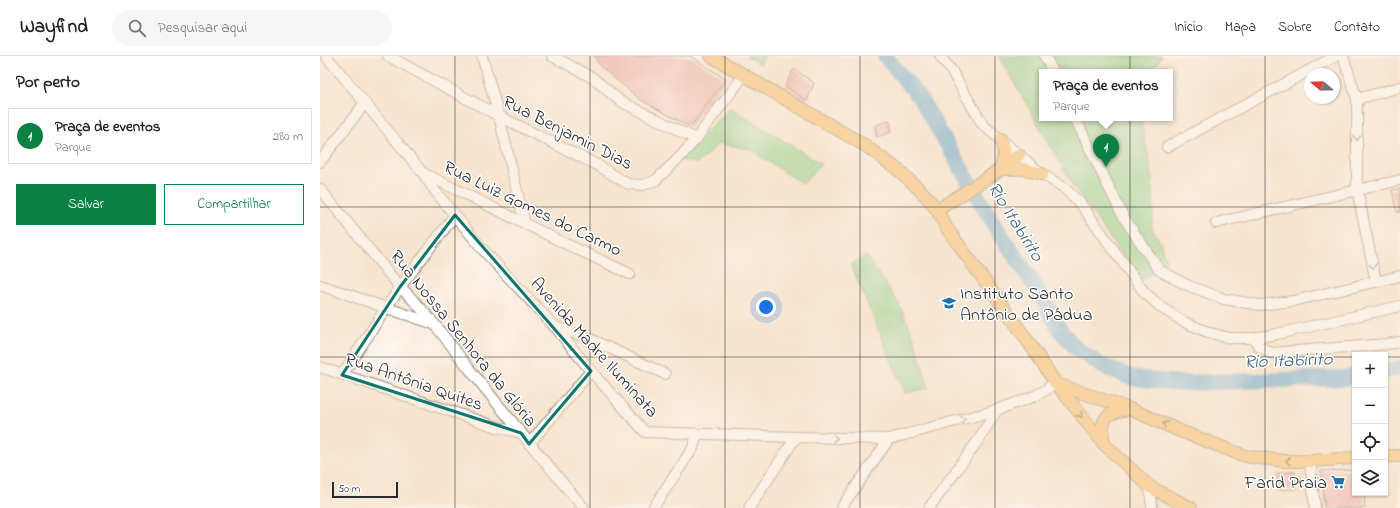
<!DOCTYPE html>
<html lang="pt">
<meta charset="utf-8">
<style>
body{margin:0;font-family:"Indie Flower",sans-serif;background:#f6f6f6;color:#222}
.controls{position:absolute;right:12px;bottom:12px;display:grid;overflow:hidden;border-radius:0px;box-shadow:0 1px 3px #0004}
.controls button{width:36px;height:36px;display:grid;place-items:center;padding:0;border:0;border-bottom:1px solid #e0e0e0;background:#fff;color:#222;font:20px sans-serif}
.compass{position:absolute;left:984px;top:12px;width:36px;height:36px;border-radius:50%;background:#fff;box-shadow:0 1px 3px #0004;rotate:289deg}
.scale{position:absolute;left:12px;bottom:10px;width:66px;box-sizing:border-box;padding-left:4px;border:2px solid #2b2b2b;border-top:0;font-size:11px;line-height:14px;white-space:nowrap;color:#2b2b2b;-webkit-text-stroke:3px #fff;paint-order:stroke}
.you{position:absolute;left:446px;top:251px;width:14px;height:14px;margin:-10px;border:3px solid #fff;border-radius:50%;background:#1a73e8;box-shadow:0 0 0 6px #1a73e833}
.badge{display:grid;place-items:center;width:26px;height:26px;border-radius:50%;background:#0b8043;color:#fff;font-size:13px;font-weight:700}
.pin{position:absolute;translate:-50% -33px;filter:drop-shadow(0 1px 2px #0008)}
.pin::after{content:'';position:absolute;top:21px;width:14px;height:12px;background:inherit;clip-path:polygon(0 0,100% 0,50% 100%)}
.popup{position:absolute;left:719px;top:13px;width:134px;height:52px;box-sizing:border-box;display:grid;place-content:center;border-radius:0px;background:#fff;filter:drop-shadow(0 1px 3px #0005);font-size:13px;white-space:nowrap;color:#767676}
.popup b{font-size:15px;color:#222}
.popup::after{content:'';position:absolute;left:50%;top:100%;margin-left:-8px;border:8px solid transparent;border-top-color:#fff}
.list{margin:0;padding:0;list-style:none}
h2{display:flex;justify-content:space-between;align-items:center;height:52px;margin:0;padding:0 16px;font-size:17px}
h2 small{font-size:13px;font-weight:400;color:#767676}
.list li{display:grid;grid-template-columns:26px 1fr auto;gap:12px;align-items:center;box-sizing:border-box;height:56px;margin:0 8px 8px;padding:0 8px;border:1px solid #e0e0e0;border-radius:0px}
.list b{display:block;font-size:15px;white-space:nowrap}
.list p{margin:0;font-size:13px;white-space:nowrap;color:#767676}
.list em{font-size:13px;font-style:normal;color:#767676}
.actions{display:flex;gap:8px;padding:12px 16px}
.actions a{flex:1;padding:9px 0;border:1px solid #0b8043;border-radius:0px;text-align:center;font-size:14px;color:#0b8043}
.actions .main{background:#0b8043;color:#fff}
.icon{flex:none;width:22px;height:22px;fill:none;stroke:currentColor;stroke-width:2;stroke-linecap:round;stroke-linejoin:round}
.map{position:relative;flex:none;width:1080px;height:452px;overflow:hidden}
header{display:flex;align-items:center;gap:24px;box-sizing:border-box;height:56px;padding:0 20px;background:#fff;border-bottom:1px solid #e0e0e0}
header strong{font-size:19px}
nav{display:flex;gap:22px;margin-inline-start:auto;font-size:14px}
.search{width:280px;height:36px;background:#f6f6f6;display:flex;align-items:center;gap:10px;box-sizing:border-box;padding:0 14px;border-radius:22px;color:#767676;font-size:15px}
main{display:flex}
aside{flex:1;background:#fff}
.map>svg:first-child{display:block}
</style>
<header>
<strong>Wayfind</strong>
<div class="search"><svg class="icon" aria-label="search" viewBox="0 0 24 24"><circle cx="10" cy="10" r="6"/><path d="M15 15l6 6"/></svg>Pesquisar aqui</div>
<nav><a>Início</a><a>Mapa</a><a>Sobre</a><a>Contato</a></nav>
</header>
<main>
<aside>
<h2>Por perto<small></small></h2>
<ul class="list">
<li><span class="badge">1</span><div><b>Praça de eventos</b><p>Parque</p></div><em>280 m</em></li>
</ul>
<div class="actions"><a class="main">Salvar</a><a>Compartilhar</a></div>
</aside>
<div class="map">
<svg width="1080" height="452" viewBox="0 0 1080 452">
<rect width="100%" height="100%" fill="#fff"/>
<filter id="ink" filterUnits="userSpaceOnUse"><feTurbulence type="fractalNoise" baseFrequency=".025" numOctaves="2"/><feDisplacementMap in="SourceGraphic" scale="8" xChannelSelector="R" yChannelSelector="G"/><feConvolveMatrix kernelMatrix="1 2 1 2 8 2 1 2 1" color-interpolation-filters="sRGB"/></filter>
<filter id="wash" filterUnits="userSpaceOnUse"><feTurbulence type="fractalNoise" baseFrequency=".012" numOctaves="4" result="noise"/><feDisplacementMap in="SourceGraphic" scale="16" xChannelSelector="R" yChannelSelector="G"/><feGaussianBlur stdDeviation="0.9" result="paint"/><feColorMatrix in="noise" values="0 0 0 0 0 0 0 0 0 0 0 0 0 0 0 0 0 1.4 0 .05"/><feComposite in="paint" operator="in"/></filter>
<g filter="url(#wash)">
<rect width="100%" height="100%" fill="#f7e4ce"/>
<!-- green -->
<g fill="#89d490" stroke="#5a805e">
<path d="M427,0h17l-4,8z"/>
<path d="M679,0h163l-11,16h-109v46h98c8,35 18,74 11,109l9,15 6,20 -25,19 -67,-94z"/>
<path d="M410,52l91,56 -18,20 -54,-35 -30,-6 -21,20 -20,-3z"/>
<path d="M546,200l32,46 16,36 15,50 -24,5 -54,-128z"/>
</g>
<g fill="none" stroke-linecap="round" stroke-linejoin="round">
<!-- river -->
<g stroke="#58a5d1" stroke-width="16">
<path d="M565,0l35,42 73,125 42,63 25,44 17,19 25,17 31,12 47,5 167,-5 8,-2"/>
<path d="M1065,315l15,-3"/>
</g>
</g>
<g id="blocks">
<!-- building -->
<g fill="#eaa7a4">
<path d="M274,0h96l36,23 -36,48 -49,-27 -41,-34z"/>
<path d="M474,13l20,14 -7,18 -22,-15z"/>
<path d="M570,65l1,11 -14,5 -2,-12z"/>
<path d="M1080,133v23h-3l-5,-22z"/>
<path d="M1035,414v23h9l1,15h-40l-4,-37z"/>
<path d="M975,416l1,17 -17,1 -2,-16z"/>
</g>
</g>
</g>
<g filter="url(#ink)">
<use href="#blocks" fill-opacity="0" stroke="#91887c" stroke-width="1"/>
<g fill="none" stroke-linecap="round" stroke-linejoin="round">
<defs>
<g id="minor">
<path d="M6,0l96,116 13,19 50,61 70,75 36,44 54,61 151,5 93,2 108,-29 38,-14 11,-6 9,-8"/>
<path d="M68,0l111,60 98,49 31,19 15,1 13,-5 24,-23 16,-18 48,-64"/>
<path d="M162,0l17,60 26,108"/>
<path d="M232,0l41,22 27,23 76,38"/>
<path d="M620,0l11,14 32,55 59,49 21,13 17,16 64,89 18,16 22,14 26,11 20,5h23l24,-4 123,-28"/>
<path d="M725,0l8,16"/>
<path d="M1023,0l14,43v90l19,93"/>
<path d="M1037,43l43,-12"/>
<path d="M755,62l48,98 36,54 28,15 37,14 36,6 33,-4 107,-25"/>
<path d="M847,91l169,-91"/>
<path d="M0,106l44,-58"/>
<path d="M103,117l143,71 64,30"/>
<path d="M0,133l80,98c27,25 48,55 71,84 37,46 74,92 113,137"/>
<path d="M896,167l184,-43"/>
<path d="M0,229l114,39"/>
<path d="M235,271l31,10 79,37"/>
<path d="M933,282l7,9 11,6 116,-9 13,-2"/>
<path d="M0,311l180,61 21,5"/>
<path d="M22,319l58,-88 55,-72"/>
<path d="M209,388l62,-73"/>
<path d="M990,405l5,47"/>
<path d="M830,431l2,21"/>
<path d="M333,452l40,-60 4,-14"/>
<path d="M429,452l47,-71"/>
<path d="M521,452l48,-69"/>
<path d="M609,452l48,-66 20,-32"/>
</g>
<g id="major">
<path d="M391,0l155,90 36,27 24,23 11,14 9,17 79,110 30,45 49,62 46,43 41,21"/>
<path d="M681,83l3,15 -3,15h22l19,5"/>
<path d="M617,154l64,-41 18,-14"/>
<path d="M737,328l73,25 50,22 65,25 39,5h26l45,-3"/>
<path d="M784,388c-5,-24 1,-32 25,-35"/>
<path d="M1065,400h15"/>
</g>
</defs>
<!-- minor casing -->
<use href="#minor" stroke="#91887c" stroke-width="12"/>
<!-- major casing -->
<use href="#major" stroke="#91887c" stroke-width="14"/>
<!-- minor -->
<use href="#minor" stroke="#fff" stroke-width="10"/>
<!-- major -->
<use href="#major" stroke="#f7c06c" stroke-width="12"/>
</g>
<!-- one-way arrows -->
<defs><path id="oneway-chevron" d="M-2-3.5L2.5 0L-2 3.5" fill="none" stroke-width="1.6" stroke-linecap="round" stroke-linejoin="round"/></defs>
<g stroke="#a0a0a0">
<use href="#oneway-chevron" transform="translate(1037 82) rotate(90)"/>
<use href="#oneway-chevron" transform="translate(1053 210) rotate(79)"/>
<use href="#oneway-chevron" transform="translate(643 363) rotate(-15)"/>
<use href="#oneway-chevron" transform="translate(515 382) rotate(1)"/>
</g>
<g stroke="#876e48">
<use href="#oneway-chevron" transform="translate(760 359) rotate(51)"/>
<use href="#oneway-chevron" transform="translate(845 368) rotate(-155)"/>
<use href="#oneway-chevron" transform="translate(968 405) rotate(-178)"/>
</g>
</g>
<!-- marked area -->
<path d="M0 0H1080V452H0ZM135,159l136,156 -62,73 -8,-11 -179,-58 58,-88z" fill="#f7e4ce" fill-opacity=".55" fill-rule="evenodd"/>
<path fill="none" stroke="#0f766e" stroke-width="3" stroke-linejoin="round" d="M135,159l136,156 -62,73 -8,-11 -179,-58 58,-88z"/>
<!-- grid -->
<path fill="none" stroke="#2b2b2b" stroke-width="1" stroke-opacity="0.55" d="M135,0v452M270,0v452M405,0v452M540,0v452M675,0v452M810,0v452M945,0v452M0,151h1080M0,301h1035M1065,301h15"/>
<!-- icons -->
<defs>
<symbol id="school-bare" viewBox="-9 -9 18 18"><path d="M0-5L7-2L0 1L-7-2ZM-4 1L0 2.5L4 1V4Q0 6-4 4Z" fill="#1f6fb2" stroke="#fff" stroke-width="2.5" paint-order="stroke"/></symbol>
<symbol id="supermarket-bare" viewBox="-9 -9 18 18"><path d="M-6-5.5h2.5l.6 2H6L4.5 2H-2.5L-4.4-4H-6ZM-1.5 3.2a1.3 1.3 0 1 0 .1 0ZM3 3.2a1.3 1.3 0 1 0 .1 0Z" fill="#1f6fb2" stroke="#fff" stroke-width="2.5" paint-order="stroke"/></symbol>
</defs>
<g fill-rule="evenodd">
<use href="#school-bare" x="619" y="237" width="20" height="20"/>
<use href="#supermarket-bare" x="1008" y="416" width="20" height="20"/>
</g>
<g text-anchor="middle" stroke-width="3" stroke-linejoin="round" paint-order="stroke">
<!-- street labels -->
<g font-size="18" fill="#2b2b2b" stroke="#fff">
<text transform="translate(248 76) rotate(27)" y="6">Rua Benjamin Dias</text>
<text transform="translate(213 152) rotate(26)" y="6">Rua Luiz Gomes do Carmo</text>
<text transform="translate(144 282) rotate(51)" y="6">Rua Nossa Senhora da Glória</text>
<text transform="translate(275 291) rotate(48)" y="6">Avenida Madre Iluminata</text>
<text transform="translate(94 325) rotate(19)" y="6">Rua Antônia Quites</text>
</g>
<!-- poi labels -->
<g font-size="18" fill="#2b2b2b" stroke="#fff" text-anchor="start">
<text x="640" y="243">Instituto Santo<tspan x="640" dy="21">Antônio de Pádua</tspan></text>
<text x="1007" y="432" text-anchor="end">Farid Praia</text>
</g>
<!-- water labels -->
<g font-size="19" font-style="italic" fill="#3f6276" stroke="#fff">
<text transform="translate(697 165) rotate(58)" y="7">Rio Itabirito</text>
<text transform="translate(968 303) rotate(-2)" y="7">Rio Itabirito</text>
</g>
</g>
</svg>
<div class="controls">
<button>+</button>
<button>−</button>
<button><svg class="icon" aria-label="locate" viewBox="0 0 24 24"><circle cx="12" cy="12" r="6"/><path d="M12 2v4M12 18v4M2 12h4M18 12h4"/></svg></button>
<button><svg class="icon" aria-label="layers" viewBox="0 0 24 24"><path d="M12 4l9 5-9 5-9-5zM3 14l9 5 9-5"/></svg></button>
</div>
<svg class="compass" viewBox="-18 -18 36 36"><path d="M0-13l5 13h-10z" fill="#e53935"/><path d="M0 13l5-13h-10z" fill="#767676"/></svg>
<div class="scale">50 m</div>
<div class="you"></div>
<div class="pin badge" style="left:786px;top:111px">1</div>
<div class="popup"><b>Praça de eventos</b>Parque</div>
</div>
</main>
